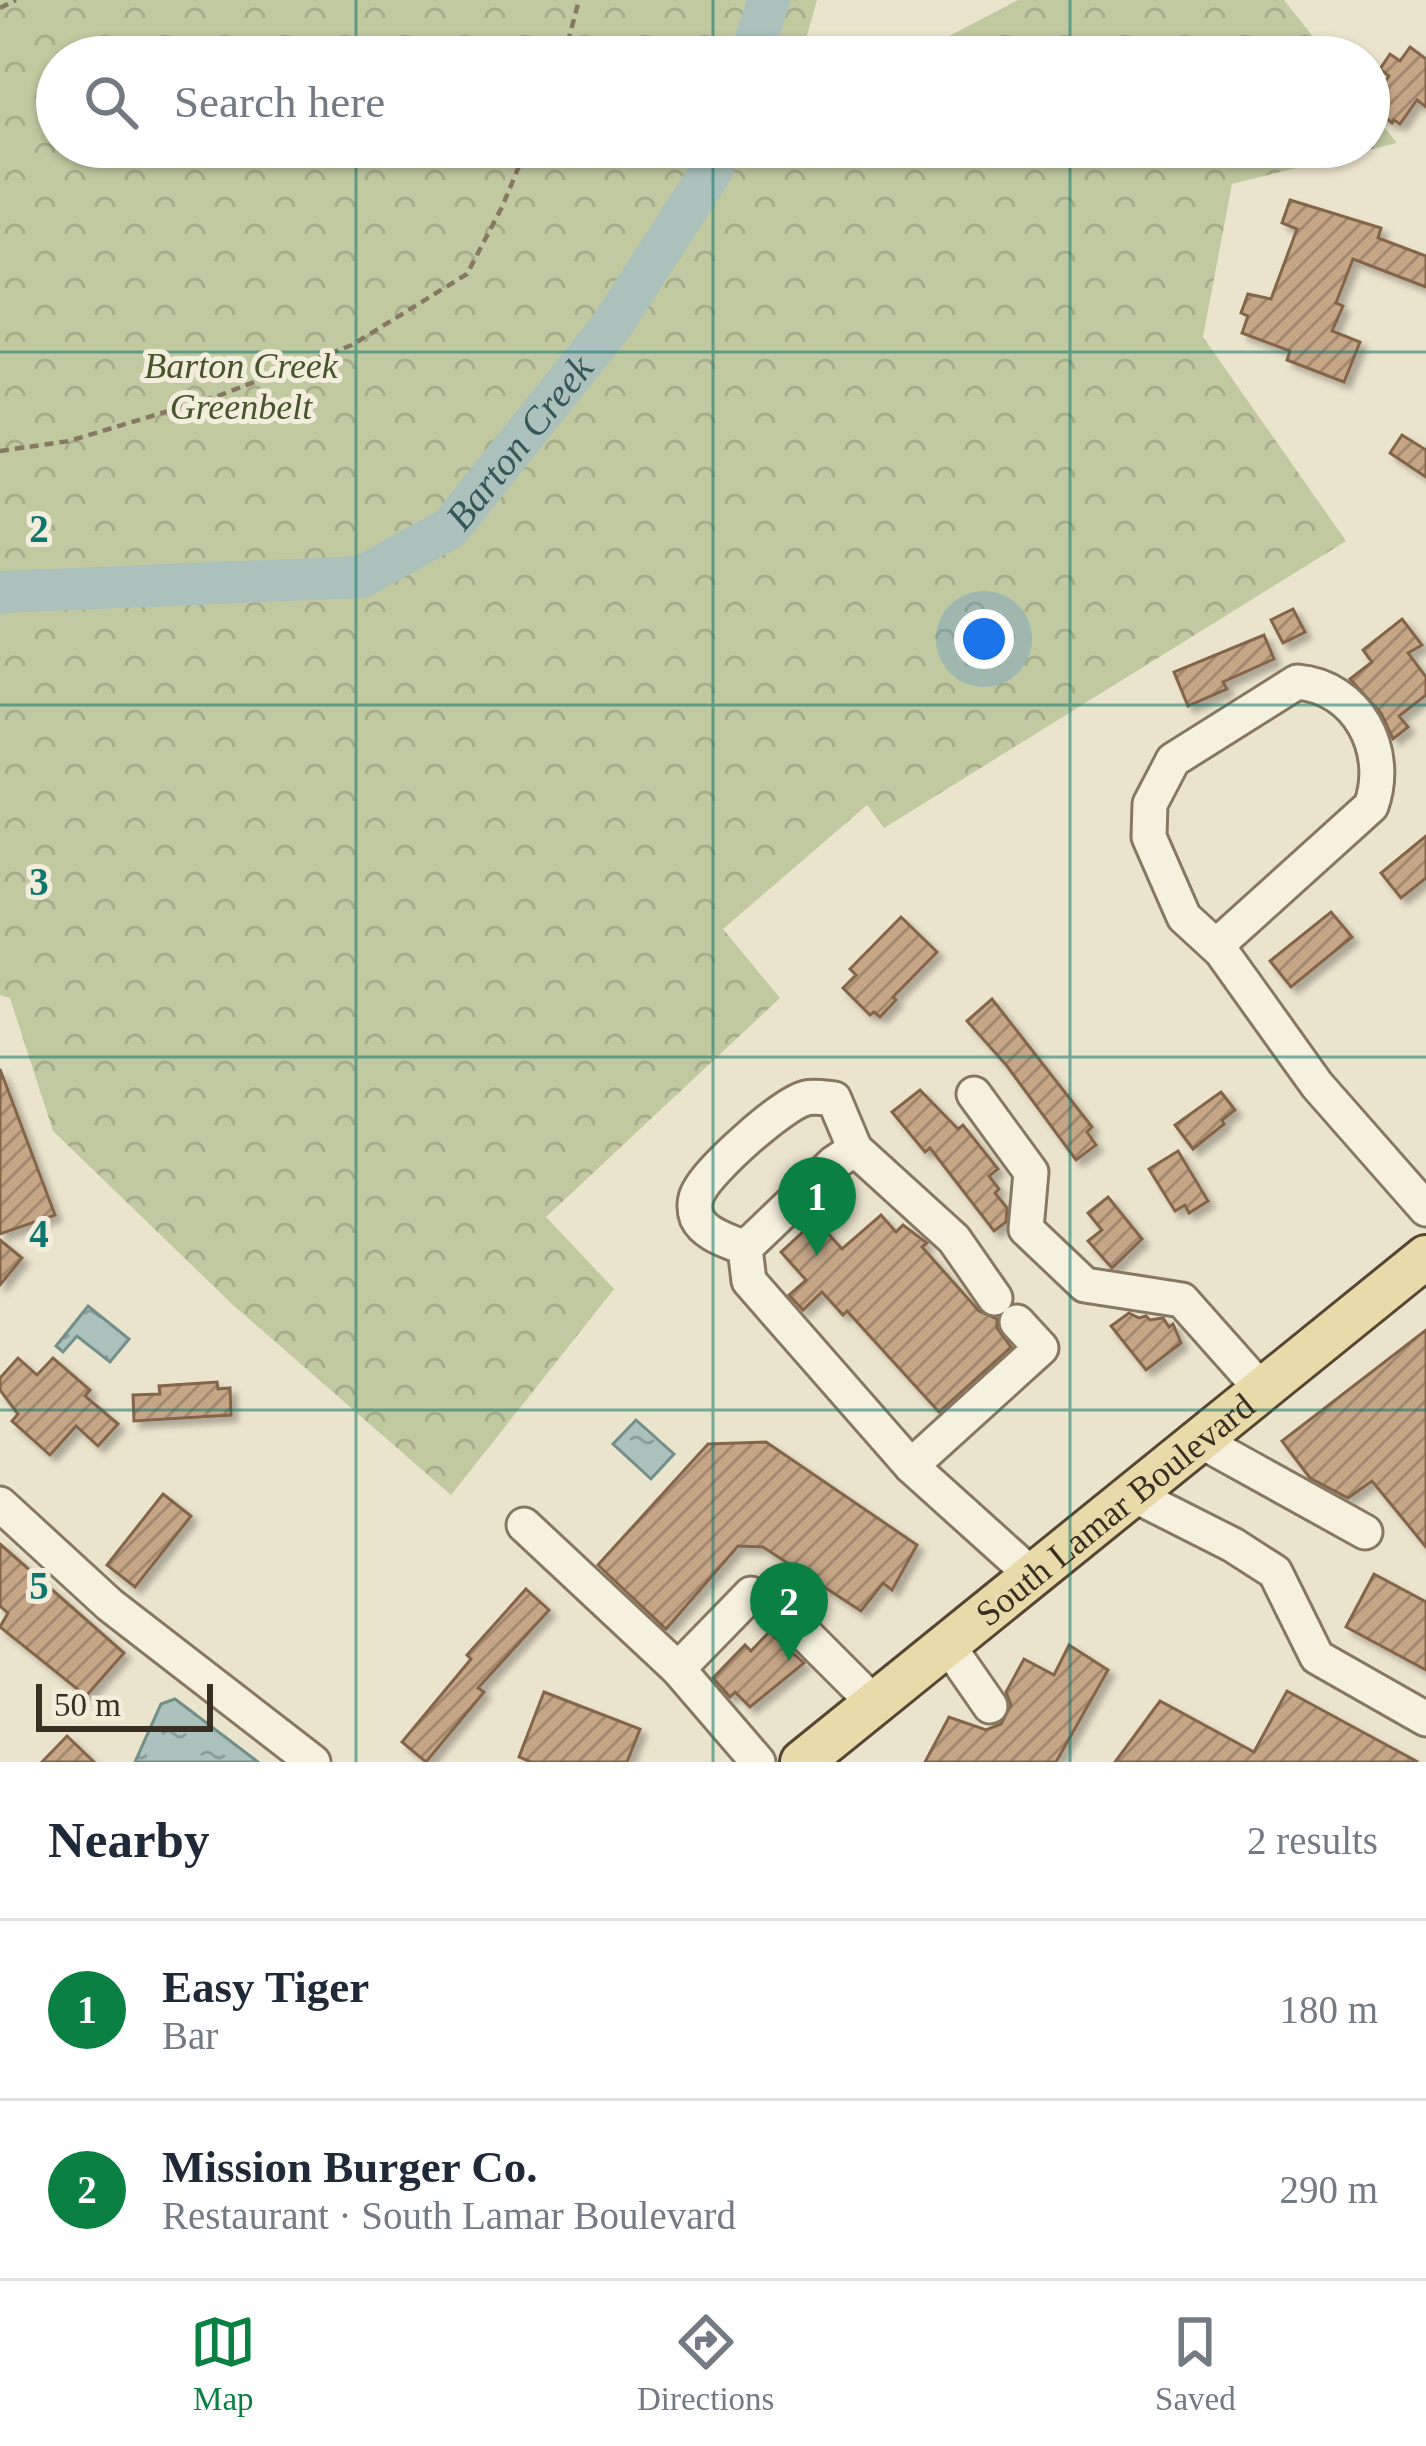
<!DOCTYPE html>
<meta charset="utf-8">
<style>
body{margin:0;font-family:Georgia,serif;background:#f6f6f7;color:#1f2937}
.scale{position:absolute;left:36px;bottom:30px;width:177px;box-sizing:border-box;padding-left:12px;border:6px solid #393023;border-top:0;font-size:33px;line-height:42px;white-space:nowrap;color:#393023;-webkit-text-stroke:9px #f3eedc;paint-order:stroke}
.you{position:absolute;left:984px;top:639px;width:42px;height:42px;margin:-30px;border:9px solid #fff;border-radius:50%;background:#1a73e8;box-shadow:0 0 0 18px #1a73e833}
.badge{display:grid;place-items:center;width:78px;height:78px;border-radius:50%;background:#0b8043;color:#fff;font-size:39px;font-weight:700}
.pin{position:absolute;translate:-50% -99px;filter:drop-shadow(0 3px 6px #0008)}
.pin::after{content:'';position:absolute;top:63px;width:42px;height:36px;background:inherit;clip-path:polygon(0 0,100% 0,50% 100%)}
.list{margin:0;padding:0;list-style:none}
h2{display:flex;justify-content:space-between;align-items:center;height:156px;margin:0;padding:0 48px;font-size:51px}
h2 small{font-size:39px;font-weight:400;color:#747a83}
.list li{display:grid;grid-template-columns:78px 1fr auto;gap:36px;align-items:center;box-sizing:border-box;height:180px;padding:0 48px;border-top:3px solid #e0e1e3}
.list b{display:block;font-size:45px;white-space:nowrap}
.list p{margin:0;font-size:39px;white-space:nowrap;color:#747a83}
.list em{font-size:39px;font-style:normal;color:#747a83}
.icon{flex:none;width:66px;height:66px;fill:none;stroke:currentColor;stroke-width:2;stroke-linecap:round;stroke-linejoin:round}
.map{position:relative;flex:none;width:1426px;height:1762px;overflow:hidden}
.search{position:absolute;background:#fff;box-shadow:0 3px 9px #0004;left:36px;right:36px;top:36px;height:132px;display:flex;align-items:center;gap:30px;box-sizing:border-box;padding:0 42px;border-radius:66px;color:#747a83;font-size:45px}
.sheet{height:516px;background:#fff}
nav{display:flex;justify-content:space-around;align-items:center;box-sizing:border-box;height:168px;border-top:3px solid #e0e1e3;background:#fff;font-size:33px;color:#747a83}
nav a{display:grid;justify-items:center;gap:6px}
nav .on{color:#0b8043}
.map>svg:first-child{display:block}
</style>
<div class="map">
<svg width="1426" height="1762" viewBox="0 0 1426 1762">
<defs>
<pattern id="forest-crowns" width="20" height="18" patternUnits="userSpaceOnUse" patternTransform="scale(3)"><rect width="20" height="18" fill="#c1c9a1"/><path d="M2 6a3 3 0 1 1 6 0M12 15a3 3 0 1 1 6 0" fill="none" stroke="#a7ad8a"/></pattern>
<pattern id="water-ripples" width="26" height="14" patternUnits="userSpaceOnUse" patternTransform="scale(3)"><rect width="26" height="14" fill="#acc1bc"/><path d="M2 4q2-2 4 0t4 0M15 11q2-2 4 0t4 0" fill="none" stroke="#8d9d98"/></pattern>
<pattern id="building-hatch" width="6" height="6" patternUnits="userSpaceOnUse" patternTransform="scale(3)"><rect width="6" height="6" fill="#c5a687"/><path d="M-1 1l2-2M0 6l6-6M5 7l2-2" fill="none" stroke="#a1886e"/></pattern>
<filter id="shadow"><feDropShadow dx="6" dy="6" stdDeviation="3" flood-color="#0004"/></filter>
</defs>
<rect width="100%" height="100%" fill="#ebe4cd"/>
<!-- forest -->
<g fill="url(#forest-crowns)">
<path d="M0,0h817l-16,57h-744v90h1312v-39l28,35 -165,41 -29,153 143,204 -462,287 -17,-23 -144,124 57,69 -234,219 68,72 -163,206 -219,-191 -179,-173 -43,-133 -10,-3z"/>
<path d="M1018,0h266l45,57h-420z"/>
</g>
<!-- water -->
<g fill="url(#water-ripples)" stroke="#738f8a" stroke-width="3">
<path d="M88,1306l41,33 -19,23 -33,-26 -14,16 -7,-6z"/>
<path d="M636,1420l38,34 -23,25 -38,-35z"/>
<path d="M175,1699l83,63h-123l26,-58z"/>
</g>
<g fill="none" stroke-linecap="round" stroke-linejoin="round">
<!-- river -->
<g stroke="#acc1bc" stroke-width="42">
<path d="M750,57l19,-57"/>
<path id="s1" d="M0,592l361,-15 89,-49 162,-203 100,-155 8,-23"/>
</g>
</g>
<!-- building -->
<g fill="url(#building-hatch)" stroke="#84654a" stroke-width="3" filter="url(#shadow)">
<path d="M1410,47l16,12v48l-9,-7 -17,24 -6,-4 -2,3 -23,-19 20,-28 -9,-7 10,-15 10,7z"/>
<path d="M1290,200l91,28 -3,10 48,18v31l-73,-28 -17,44 7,3 -11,25 28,11 -16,40 -57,-22 3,-9 -48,-18 6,-17 -7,-3 7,-19 23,5 26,-70 -15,-6z"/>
<path d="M1402,435l24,15v27l-36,-24z"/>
<path d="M1293,609l12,23 -22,11 -12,-23z"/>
<path d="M1402,619l20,26 -14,8 18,24v18l-27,21 9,11 -15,12 -12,-26 -31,-34 22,-17 -9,-12z"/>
<path d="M1264,635l10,24 -51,23 4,7 -39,17 -14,-34z"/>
<path d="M1426,836v42l-25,20 -20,-25z"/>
<path d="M1331,912l21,25 -61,50 -21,-26z"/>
<path d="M901,917l36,35 -44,45 3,3 -16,17 -6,-5 -4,3 -27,-27 13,-13 -6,-6z"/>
<path d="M992,999l100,128 -5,5 9,13 -20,15 -69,-94 -40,-45z"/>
<path d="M0,1069l55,146 -55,19z"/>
<path d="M920,1090l38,39 5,-4 35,44 -9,7 10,13 -4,4 12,15 -1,14 -12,9 -64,-83 -5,4 -33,-40z"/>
<path d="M1221,1092l14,18 -13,10 2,4 -31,25 -18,-24z"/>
<path d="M1178,1151l30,50 -19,12 -4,-8 -10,6 -26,-42z"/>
<path d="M1108,1197l34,42 -30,29 -24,-27 14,-11 -14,-17z"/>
<path d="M881,1215l15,17 7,-7 24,18 -5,4 57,64 18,8v9l14,19 -72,65 -92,-101 -4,4 -21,-23 -19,18 -14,-15 17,-15 -25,-28 35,-32 26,29z"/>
<path d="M0,1240l22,18 -22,27z"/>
<path d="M1129,1313l10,5 7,-2 4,4 13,-2 6,9 4,-3 8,19 -35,27 -35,-44z"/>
<path d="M1426,1330v217l-54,-66 -24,17 -38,-20 -28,-37z"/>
<path d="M18,1358l19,17 16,-17 37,32 -5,6 33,28 -20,22 -22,-20 -26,29 -38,-34 6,-7 -18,-24v-12z"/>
<path d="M217,1382l1,7 12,-1 1,27 -97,6 -1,-26 27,-1 -1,-8z"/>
<path d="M766,1442l151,103 -25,45 -9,-7 -22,28 -98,-64 -25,-1 -72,83 -68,-64 110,-121z"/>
<path d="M163,1494l28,22 -56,71 -28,-22z"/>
<path d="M0,1544l124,109 -38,43 -86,-69 8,-14 -8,-7z"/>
<path d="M1374,1574l52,28v68l-80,-43z"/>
<path d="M526,1589l23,21 -71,78 6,4 -58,70 -24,-20 69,-83 -4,-4z"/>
<path d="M769,1632l35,31 -54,44 -15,-15 -5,5 -17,-19 32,-33 6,6z"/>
<path d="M1069,1645l39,25 -52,92h-131l24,-45 37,13 15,-6 10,-19 -5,-13 18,-33 30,16z"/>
<path d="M1287,1691l131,71h-303l45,-61 94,51z"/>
<path d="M544,1692l96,37 -13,33h-96l-12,-5z"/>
<path d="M67,1736l27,26h-52z"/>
</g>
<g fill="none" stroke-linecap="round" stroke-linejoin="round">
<defs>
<g id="minor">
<path d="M1216,946l155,-140c20,-55 -13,-119 -74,-124l-124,78 -23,44 -1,33 35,80 37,34 96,134 109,124"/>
<path d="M974,1094l57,78 -5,57 59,56 97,15 80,90"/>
<path d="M745,1248c-16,-7 -40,-13 -48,-30 -3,-8 -3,-19 2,-27 11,-22 83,-87 107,-93 8,-2 19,0 28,1l21,50"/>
<path d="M995,1298l-41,-59 -99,-90 -21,14 -89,85 4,33 162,185 121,109"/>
<path d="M1199,1440l166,92"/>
<path d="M911,1466l130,-118 -24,-26"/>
<path d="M1132,1494l101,51 42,27 42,85 109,62"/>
<path d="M0,1504l110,101 203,157"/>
<path d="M524,1525l154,144 80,93"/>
<path d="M947,1644l43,62"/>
<path d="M678,1669l73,-75 33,19 90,90"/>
</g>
<g id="major">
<path id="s2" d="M802,1762l624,-505"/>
</g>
</defs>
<!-- minor casing -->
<use href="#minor" stroke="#877862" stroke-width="39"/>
<!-- major casing -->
<use href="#major" stroke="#564735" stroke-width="48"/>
<!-- path -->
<g stroke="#877862" stroke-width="4.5" stroke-dasharray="9 6" stroke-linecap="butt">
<path d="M0,8l16,-8"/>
<path d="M564,57l15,-57"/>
<path d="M0,451l69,-10 146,-44 137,-52 115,-71 35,-67 25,-60"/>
</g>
<!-- minor -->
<use href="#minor" stroke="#f6f1df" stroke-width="33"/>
<!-- major -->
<use href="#major" stroke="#e9daaa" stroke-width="42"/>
</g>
<!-- grid -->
<path fill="none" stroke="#0f766e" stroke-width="3" stroke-opacity="0.55" d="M356,0v57M713,0v57M1070,0v57M356,147v1615M713,147v1615M1070,147v1615M0,352h1426M0,705h1426M0,1057h1426M0,1410h1426"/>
<g text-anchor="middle" stroke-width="10" stroke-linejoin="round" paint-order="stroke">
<!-- park labels -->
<g font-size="36" font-style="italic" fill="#47542c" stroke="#f3eedc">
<text x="241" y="378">Barton Creek<tspan x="241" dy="41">Greenbelt</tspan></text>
</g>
<!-- street labels -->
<g font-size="36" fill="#393023" stroke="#f3eedc">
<text dy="13" stroke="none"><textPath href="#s2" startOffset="402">South Lamar Boulevard</textPath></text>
</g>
<!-- water labels -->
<g font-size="39" font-style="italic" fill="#345757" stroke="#f3eedc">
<text dy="14" stroke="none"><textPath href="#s1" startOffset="573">Barton Creek</textPath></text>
</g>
</g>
<g font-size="39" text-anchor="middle" font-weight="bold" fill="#0f766e" stroke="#f3eedc" stroke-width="10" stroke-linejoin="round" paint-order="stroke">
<text x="39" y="542">2</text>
<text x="39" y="895">3</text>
<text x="39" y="1247">4</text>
<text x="39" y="1599">5</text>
</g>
</svg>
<div class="scale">50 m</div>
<div class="you"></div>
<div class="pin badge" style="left:817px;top:1256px">1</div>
<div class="pin badge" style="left:789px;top:1661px">2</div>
<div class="search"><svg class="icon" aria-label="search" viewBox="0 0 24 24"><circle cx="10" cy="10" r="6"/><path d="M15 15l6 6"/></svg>Search here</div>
</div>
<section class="sheet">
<h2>Nearby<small>2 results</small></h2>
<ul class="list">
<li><span class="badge">1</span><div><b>Easy Tiger</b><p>Bar</p></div><em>180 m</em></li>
<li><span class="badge">2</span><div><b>Mission Burger Co.</b><p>Restaurant · South Lamar Boulevard</p></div><em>290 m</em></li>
</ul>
</section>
<nav>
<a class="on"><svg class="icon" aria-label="map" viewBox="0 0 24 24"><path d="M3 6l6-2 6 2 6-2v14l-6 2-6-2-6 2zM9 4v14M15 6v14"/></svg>Map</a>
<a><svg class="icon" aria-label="directions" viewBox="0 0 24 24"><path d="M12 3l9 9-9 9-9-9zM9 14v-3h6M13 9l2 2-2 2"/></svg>Directions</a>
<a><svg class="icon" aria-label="saved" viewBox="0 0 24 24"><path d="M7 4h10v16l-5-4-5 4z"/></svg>Saved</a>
</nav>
